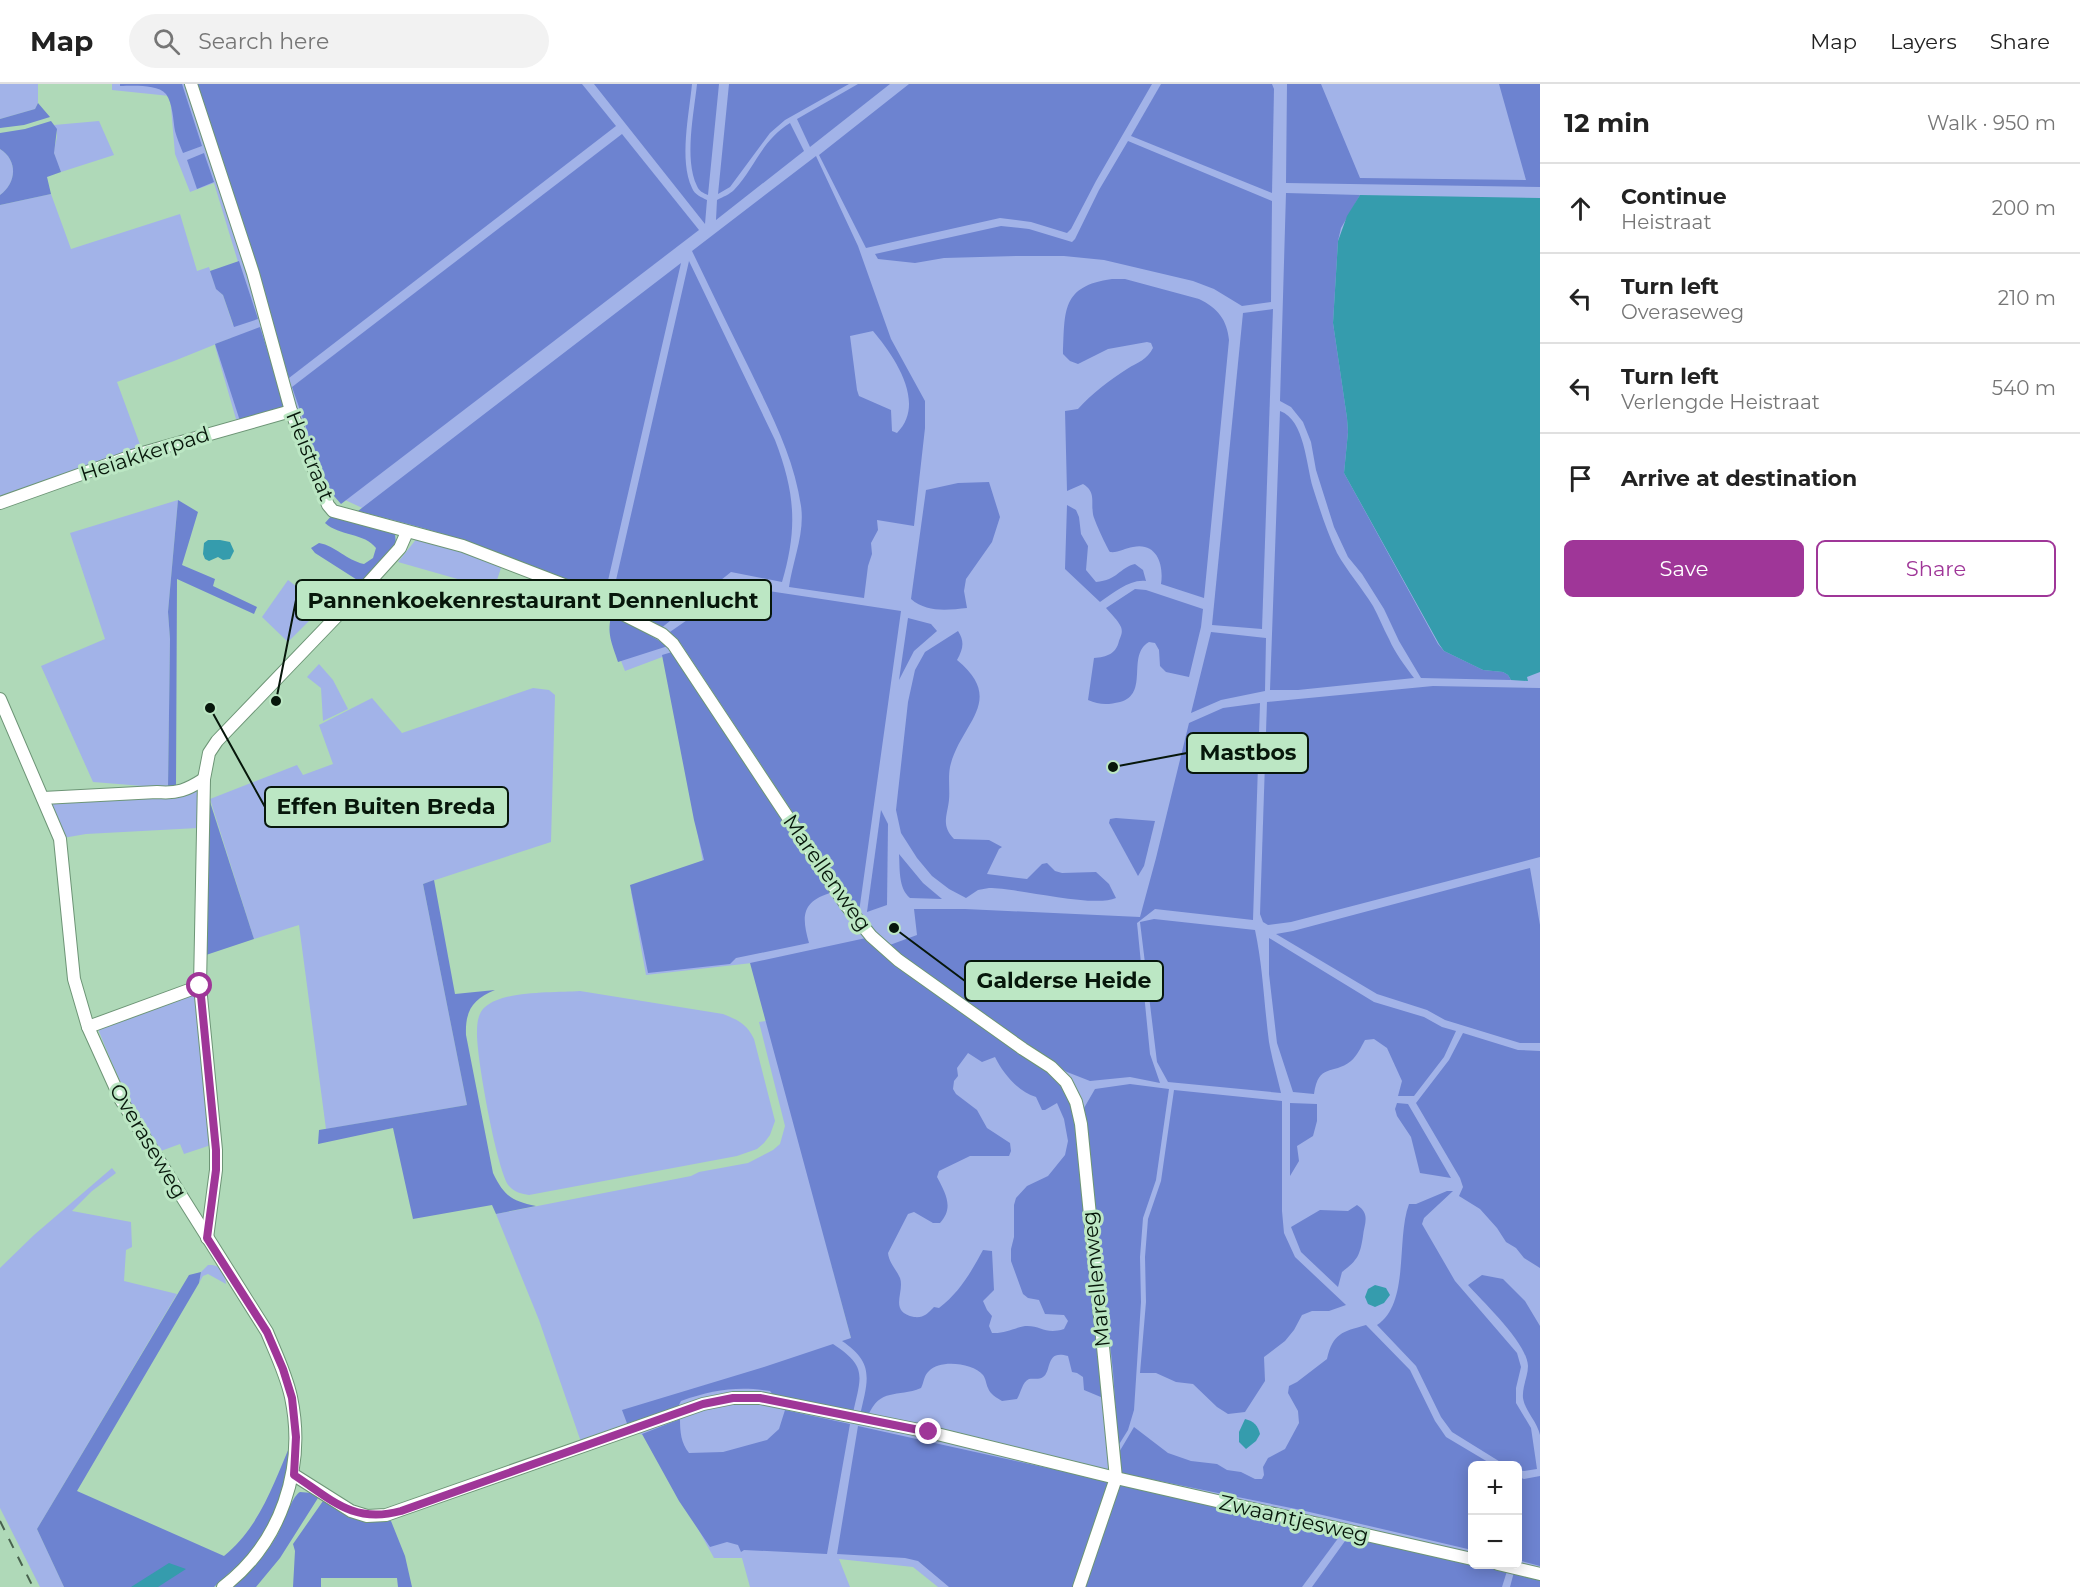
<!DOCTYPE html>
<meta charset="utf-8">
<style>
body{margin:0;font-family:Montserrat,sans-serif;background:#f2f2f2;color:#222}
.controls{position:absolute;right:18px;bottom:18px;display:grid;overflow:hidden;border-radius:9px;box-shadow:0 3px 15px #0003}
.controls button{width:54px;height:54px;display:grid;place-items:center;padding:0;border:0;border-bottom:2px solid #e0e0e0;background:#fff;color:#222;font:30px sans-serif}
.stop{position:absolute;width:18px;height:18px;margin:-14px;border:4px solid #9f3698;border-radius:50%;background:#fff}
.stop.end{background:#9f3698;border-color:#fff;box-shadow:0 2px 6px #0008}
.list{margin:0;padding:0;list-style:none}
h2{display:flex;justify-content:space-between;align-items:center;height:78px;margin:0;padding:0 24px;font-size:26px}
h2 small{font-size:20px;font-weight:400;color:#767676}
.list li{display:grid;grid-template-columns:39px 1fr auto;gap:18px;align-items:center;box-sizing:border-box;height:90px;padding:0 24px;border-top:2px solid #e0e0e0}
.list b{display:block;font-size:22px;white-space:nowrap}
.list p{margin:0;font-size:20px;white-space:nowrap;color:#767676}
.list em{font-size:20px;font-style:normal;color:#767676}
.actions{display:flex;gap:12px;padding:18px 24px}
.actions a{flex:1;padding:14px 0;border:2px solid #9f3698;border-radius:9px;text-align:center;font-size:21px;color:#9f3698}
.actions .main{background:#9f3698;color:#fff}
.icon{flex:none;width:33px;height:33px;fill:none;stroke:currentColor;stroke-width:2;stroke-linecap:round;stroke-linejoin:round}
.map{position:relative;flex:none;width:1540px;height:1503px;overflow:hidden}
header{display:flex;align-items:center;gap:36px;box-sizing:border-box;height:84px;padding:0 30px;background:#fff;border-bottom:2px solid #e0e0e0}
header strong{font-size:28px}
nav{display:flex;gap:33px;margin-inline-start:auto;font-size:21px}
.search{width:420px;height:54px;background:#f2f2f2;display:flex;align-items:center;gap:15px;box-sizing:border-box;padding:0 21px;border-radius:33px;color:#767676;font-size:22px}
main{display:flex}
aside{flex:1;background:#fff}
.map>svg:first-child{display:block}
</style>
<header>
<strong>Map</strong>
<div class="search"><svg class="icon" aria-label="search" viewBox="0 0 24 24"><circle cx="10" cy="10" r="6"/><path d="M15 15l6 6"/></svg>Search here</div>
<nav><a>Map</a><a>Layers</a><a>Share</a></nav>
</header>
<main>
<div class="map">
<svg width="1540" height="1503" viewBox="0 0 1540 1503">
<rect width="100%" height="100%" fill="#afd9b8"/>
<!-- green -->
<g fill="#a2b3e8" fill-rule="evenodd">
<path d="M0,0h38v19l-3,6 -35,10z"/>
<path d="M112,0h1428v1503h-602l-25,-20 -74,-8 11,28h-100l-8,-29h-28l-67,-122 -22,-6 -44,12 -42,-122 -43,-106 195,-38 8,-4 49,-9 25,-13 7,-6 5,-18 -26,-104 7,-1 -14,-58 -106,12 -15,-83 72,-29 -38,-207 -40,15 -15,-38 5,-32 -216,-76 -69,-32 -36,-89 -56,22 -23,-80 16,-6v-2l-57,23 -57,21 25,68 -142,51v-296l51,-11 20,55 109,-35 17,57 12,-4 7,21 7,7 10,30 9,-50 -28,-92 -24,9 -15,-38 -5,-58 -58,-6zM818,1129l38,124 -5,1zM1472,1382h46v98h-46z"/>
<path d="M99,37l15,34 -53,17c-2,-5 -6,-13 -7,-19 0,-10 7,-18 0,-28z"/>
<path d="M0,65c18,11 17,34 0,46z"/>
<path d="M178,416l-10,112 2,27 -2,149 -75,-6 -52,-116 64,-27 -35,-106z"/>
<path d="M418,453l84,28 -8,24h-13l-6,-5 -77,-22z"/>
<path d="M288,496l35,27 -35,35 -26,-25z"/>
<path d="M319,580l14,16 15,29 -25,12 -2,-33 -14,-11z"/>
<path d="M533,604l16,2 6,5 -4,147 -128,42 44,221 -141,24 -27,-204 -45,14 -44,-140 87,-34 6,10 30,-11 -14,-39 53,-27 30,35z"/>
<path d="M202,699l-4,45 -112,6 -23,4 -14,-36z"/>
<path d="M580,907l143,23c15,6 24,10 31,25l21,82 -5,14 -6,8 -7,6 -20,7 -208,39c-7,-1 -15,-3 -20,-9 -12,-15 -33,-131 -32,-154 0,-9 1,-19 8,-25 19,-17 70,-14 95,-16z"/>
<path d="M196,909l15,152 -27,9 -4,-10 -22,8c-24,-39 -43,-80 -60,-123z"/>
<path d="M112,1084l4,5 -24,18 -20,20 59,11 1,25 -6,3 -2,31 53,13 -140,235 27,58h-24l-40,-79v-240l34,-33z"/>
<path d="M208,1181c12,-1 17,7 18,19l-18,-10 -5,2 -4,7 2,-11z"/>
</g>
<!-- forest -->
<g fill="#6d83d0" fill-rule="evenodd">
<path d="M120,0h62l20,62 -19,7c-3,-7 -6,-15 -8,-22 -2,-11 -2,-27 -9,-37 -9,-10 -33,-8 -46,-8z"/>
<path d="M194,0h388l34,42 -327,252z"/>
<path d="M594,0h98c-3,31 -13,76 0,104 3,7 9,9 15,12l-2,24z"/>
<path d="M697,0h22l-11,111c-5,-2 -9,-4 -11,-9 -13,-27 -3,-73 0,-102z"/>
<path d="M729,0h120l-64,36 -15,13 -40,54 -12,7z"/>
<path d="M858,0h32l-80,63 -13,-28z"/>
<path d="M909,0h243l-56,97 -25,48 -4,4 -36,-11 -31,-4 -134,30 -47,-93z"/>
<path d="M1161,0h111l2,5 -2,104 -141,-57z"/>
<path d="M1287,0h34l39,94 166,2 -27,-96h41v103l-254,-4z"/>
<path d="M38,19l12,14 -26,8 -24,3v-9l35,-10z"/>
<path d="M51,37l6,8 -3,24 7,19 -14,5 4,17 -51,11v-10c17,-12 18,-35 0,-46v-16l25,-4z"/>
<path d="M790,39l14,28 -88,69 1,-20c6,-3 13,-6 17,-10 21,-22 27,-49 56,-67z"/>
<path d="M622,50l77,96 -358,274 -14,-16 -35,-101z"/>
<path d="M1128,57l144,60 -1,101 -29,4 -28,-17 -21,-8 -89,-21 -40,-4h-48l-72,2 -29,5 -37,-4 -3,-5 126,-28 28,3 43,13 3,-3 24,-49z"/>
<path d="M204,69l10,29 -17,7 -10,-29z"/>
<path d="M816,72l42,90 33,93 34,62v27l-11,98 -37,-6 1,10 -7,13 1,11 -4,12 -4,32 -75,-11c4,-27 16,-54 12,-81 -7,-49 -30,-92 -51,-136 -20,-40 -39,-80 -58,-119zM873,247c21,25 54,72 24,102l-5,-2 -1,-21 -32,-14 -2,-6 -7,-54z"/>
<path d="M1286,109l74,2 -19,33 -3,13 -5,82 14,95 1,14 -4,41 94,171 6,7 39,19 20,2 5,3 3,5 -90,-2 -22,-37 -15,-32 -22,-35 -14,-17 -14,-30 -18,-57 -5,-28 -8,-20 -12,-15 -11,-6z"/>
<path d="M239,177l19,58 -24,8 -11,-32 -7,-6 -6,-18z"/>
<path d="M689,177l86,179c20,52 23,88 7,142l-51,-10 -71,57 -49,-27z"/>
<path d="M681,179l-77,335c-49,-22 -98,-43 -149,-60 -31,-11 -64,-18 -97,-27z"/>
<path d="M1112,195h13l74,20c19,9 28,21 30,41l-25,258 -43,-14c3,-19 -4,-42 -28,-37 -8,1 -15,6 -23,5 -2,-2 -17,-34 -17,-38 -2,-13 3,-22 -10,-30l-16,7 -2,-80 13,-2c13,-15 32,-29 49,-40 11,-7 20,-9 26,-21l-2,-5 -4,-1 -39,7 -30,15 -8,-3 -7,-7c2,-43 -2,-68 49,-75z"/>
<path d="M1273,225l-11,320 -50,-4 31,-312z"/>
<path d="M260,243l26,81 -46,13 -25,-77z"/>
<path d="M1280,327c25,9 26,54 33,77 7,22 14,44 24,65 10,18 25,35 36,53 6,11 10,22 16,33 6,14 16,27 25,39l-116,12h-28z"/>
<path d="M989,398l11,35 -8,25 -26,37 -2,12 3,17c-19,2 -40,5 -56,-9l15,-109 32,-7z"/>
<path d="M178,416l20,12 -16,53 33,14 -2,7 44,21 -3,7 -77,-35 -1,208 -8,1 2,-149 -2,-27z"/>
<path d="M1067,421l9,5 3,7 2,17 7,12 -2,24 10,12c22,-2 23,-14 39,-18l8,6 3,11c-17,-2 -32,12 -46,21l-35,-33z"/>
<path d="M333,430l23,9 39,11 1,11 -34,38 -47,-30 -4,-5 8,-5c17,3 27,17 45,21l9,-6 3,-10c-11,-15 -37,-12 -51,-25z"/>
<path d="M736,502l165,25 -42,301 -178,-268 -14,-10z"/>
<path d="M1135,505l11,1 57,19 -2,18 -12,50 -23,-5 -6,-6 -1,-16 -4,-7 -6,-1c-23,13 1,52 -29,60 -12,3 -21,3 -32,-2l6,-42c13,-1 22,-4 25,-17 2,-6 4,-8 2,-14 -3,-7 -10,-13 -15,-19z"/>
<path d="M612,529l56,33 -50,16c-6,-19 -12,-29 -6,-49z"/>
<path d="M908,534l23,6 6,7 -23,20 -15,29z"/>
<path d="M958,547c7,11 5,18 -1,29 50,41 3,63 -7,107 -2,11 0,23 -1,33 -2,17 -8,25 5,39l35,1 13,7 -3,2 -12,25 40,5 15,-15 5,-1 8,8 7,2 34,-1 13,12 7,14c-23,10 -97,-10 -127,-10l-11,2 -12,8 -17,-9 -17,-13 -15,-18 -16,-25 -5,-23 12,-108 7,-32 10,-18z"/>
<path d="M1211,548l55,6 -1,53 -44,9 -30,13z"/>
<path d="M672,568l161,240c-31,9 -32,23 -24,51l-73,15 -6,6 -82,9 -18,-88 74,-25 -10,-40 -32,-165z"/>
<path d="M1433,602l107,2v169l-249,65 -23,3 -5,-3 -3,-8 7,-212z"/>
<path d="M1260,619l-7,217 -98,-11 -18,14 13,131 10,29 -30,-6 -40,4 -23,-9 -18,-10 -162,-116 30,-11 -3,-26h51l175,8 16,-59 33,-135 34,-15z"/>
<path d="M210,718l44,137 -48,16z"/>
<path d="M881,726l7,14 -1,81 -20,7z"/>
<path d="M1116,734l39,3 -11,45 -6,10 -29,-53 1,-4z"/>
<path d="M899,770l24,29 19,16 -32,-1c-12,-10 -10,-30 -11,-44z"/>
<path d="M1530,784l10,57v118h-20l-75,-23 -18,-10 -50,-16 -101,-60 17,-3z"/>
<path d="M434,796l21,114 40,-4c-22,9 -30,20 -29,45l27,138c11,23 19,28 43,33l-40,8 -4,-9 -79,14 -20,-91 -75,16 1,-14 148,-25 -44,-221z"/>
<path d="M1154,835l101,11c8,37 9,74 14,112 3,17 8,34 12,51l-113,-11 -11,-20 -17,-140z"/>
<path d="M866,854l192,141 17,28 33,293 -24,-10 -1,-13 -6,-4 -5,-1 -4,-16c-23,-7 -16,15 -25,21 -4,3 -10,1 -14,2 -7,3 -8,14 -12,20l-15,2c-5,-3 -12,-7 -14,-13 -2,-4 -2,-9 -5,-13 -10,-12 -43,-16 -54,-4 -5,4 -5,11 -8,17 -24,10 -41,-1 -53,28l-8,-1c8,-35 15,-52 -18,-74l9,-3 -101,-375zM968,969l14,9 13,-5c8,16 22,34 41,40l6,13h3l12,-7 7,16 4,22 -3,14 -17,21 -21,10 -11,12 -2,7v32l-3,12v12l12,33 5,4 11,2 6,14 19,1 4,6 -4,8c-19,6 -23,-4 -39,-3 -11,2 -21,8 -33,7l-3,-7 3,-10 -5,-6 -4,-9 11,-11 -2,-39 -9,-1c-12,22 -23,42 -44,58l-5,-1c-7,7 -10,11 -20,10 -26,-5 -9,-25 -14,-39 -4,-9 -11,-15 -12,-25l20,-39 6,-2 19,11h7c14,-15 6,-29 -3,-46l2,-6 31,-15h39l2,-5 -1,-8 -23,-15 -10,-18 -21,-16 -3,-5 1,-8 4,-5 -1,-8z"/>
<path d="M1269,854l105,64 50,15 18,10 14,4 -12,26 -30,39h-16l4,-15 -15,-33 -13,-9 -9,1c-4,7 -8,16 -14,21 -19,15 -32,1 -37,33l-21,-2 -16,-49 -8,-69z"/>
<path d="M1463,949l55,17 22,1v217l-16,-10 -8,-10 -10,-6 -9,-14 -17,-19 -21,-13 4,-9 -3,-9 -44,-75 33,-43z"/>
<path d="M1130,1000l39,5 -13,91 -13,38 -3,39 1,45 -7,108 -6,20 -10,16 -5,-75 -29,-263 11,-19z"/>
<path d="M1174,1006l108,11v110l2,22 11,24 51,48 -17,6h-17l-10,4 -8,15 -9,11 -21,16 1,24 -20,31 -17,2 -11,-7 -24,-23 -17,-2 -20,-9h-16l6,-71 -1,-45 3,-38 13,-38z"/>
<path d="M1290,1019l27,1v17l-4,15 -16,10 2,15 -9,15z"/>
<path d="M1397,1019l11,1 43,74 -31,-5 -9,-36 -14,-21 -2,-7z"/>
<path d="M1447,1107h6l-29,27 -2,6 33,57 62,72 4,14 -5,21v15l15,25 6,41 -13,2 -6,-1v-4l-16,-3 -50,-31 -11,-15 -25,-51 -39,-41c33,-21 19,-87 32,-121h7z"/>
<path d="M1357,1121c14,9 7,19 6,31 -3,19 -5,24 -21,36l-4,15 -37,-35 -10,-25 29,-17 28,1z"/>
<path d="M201,1188l-2,11 -122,208 147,65c35,-28 50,-73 67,-113l-1,33 -19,47 -21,31 -36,33h-150l-27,-58 152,-254z"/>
<path d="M1482,1191l21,4 22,22 15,25v109c-3,-14 -15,-24 -17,-37 -1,-11 5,-22 5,-32 -1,-23 -44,-63 -60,-81z"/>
<path d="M1366,1241l44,45 25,51 11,16 47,28 -21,1v84l-171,-40 -181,-37 -2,-19 16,-27 34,26 23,8 26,3 10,6 14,2 14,7h7l2,-4 -1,-8 5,-9 17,-9 14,-26 -1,-12 -10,-18 1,-7 8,-4 30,-23c6,-26 15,-27 39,-34z"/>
<path d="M833,1260c35,23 28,32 20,69l-79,-17 -4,-5c-33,-5 -57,-1 -89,10l-4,8 -49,17 -6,-16 142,-43z"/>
<path d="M785,1326l65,14 -23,130 -83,-4 -3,2 -3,-7 -11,-3 -17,5 -31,-46 -37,-67 38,-15c0,13 1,24 9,34l34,-1 44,-12 12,-11z"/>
<path d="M858,1342l253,56 -34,105h-128l-31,-26 -13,-3 -68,-4z"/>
<path d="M1540,1392v90l-22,-6v-83l6,2z"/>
<path d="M1119,1399l223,50 -40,54h-217z"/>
<path d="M300,1408l12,1 6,5 -38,60 -24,29h-24c18,-14 32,-30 44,-50 6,-10 15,-40 24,-45z"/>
<path d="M323,1417c25,14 39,21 68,20l14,35 7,31h-14l-1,-9h-76v9h-28l2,-36 -2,-7z"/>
<path d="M1350,1450l122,30 35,7 -5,16h-190z"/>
<path d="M1514,1488l26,6v9h-30z"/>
</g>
<!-- water -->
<g fill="#359cad">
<path d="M1360,111l180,3v474l-13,5 1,4 -17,-1 -3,-5 -5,-3 -20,-2 -39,-19 -5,-7 -95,-171 4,-41 -1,-14 -14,-95 5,-82 9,-25z"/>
<path d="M208,456h12l10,2 4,9 -4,8 -7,1 -5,-3 -9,4 -4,-2 -2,-5 1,-11z"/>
<path d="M1375,1201l11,3 4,7 -6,8 -9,4 -7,-3 -3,-7 3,-8z"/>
<path d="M1245,1335c9,2 13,7 15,15l-4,7 -10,8 -7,-7v-10z"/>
<path d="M169,1479l17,6 -28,18h-27z"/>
</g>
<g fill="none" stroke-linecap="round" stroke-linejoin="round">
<defs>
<g id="minor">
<path d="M191,0l62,189 38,138 37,94 5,6 130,35 104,40 95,48 11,10 173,261 25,31 27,24 125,89 28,18 15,15 10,20 5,22 35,354 -37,109"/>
<path d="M0,419l132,-47 159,-45"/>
<path d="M0,615l60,140 14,140 14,48 33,73 146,232c9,22 19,42 24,65 15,71 -10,146 -68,190"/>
<path d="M43,714l114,-6c20,2 30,-2 47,-13"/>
<path d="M88,943l112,-41"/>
<path d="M207,1154l9,-68v-20l-16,-164 4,-207 5,-26 8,-12 145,-151 38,-42 7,-16"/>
<path d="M294,1391l57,36 16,5 19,-1 317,-111 30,-6h27l169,34 187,46 356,81"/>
<path d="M1498,1480l42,10"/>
</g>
</defs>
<!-- minor casing -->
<use href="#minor" stroke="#6d9576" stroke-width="14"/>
<!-- minor -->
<use href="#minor" stroke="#fff" stroke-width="12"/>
<!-- rail -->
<path stroke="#48624e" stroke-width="2" stroke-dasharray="10 10" stroke-linecap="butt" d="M0,1437l33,66"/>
</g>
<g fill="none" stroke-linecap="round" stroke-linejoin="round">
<!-- route -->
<path stroke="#9f3698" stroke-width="8" d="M200,902l16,164v20l-9,68 60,94 16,37 9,29 4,39 -2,38c38,25 59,49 107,36l302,-107 30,-6h27l169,34"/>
</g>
<g text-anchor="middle" stroke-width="6" stroke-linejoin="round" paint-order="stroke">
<!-- street labels -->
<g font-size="21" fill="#07170b" stroke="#bce7c4">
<text transform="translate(145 370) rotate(-18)" y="7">Heiakkerpad</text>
<text transform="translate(310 372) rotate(68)" y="7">Heistraat</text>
<text transform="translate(827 789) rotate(55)" y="7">Marellenweg</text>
<text transform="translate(148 1057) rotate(59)" y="7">Overaseweg</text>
<text transform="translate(1096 1195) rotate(-96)" y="7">Marellenweg</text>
<text transform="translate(1294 1435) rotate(13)" y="7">Zwaantjesweg</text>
</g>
</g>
<!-- callouts -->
<path fill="none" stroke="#07170b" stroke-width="2" d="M276 617L296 516M1113 683L1187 669M210 624L265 723M894 844L965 897"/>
<g fill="#07170b" stroke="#bce7c4" stroke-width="2">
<circle cx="276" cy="617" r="6"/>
<circle cx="1113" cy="683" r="6"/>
<circle cx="210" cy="624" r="6"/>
<circle cx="894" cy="844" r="6"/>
</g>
<g fill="#bce7c4" stroke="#07170b" stroke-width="2">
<rect x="296" y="496" width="475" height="40" rx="6"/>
<rect x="1187" y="649" width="121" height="40" rx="6"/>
<rect x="265" y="703" width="243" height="40" rx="6"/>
<rect x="965" y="877" width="198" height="40" rx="6"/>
</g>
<g font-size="22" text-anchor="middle" font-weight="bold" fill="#07170b">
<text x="533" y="524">Pannenkoekenrestaurant Dennenlucht</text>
<text x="1248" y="676">Mastbos</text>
<text x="386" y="730">Effen Buiten Breda</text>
<text x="1064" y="904">Galderse Heide</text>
</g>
</svg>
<div class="controls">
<button>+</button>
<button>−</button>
</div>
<div class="stop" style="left:200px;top:902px"></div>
<div class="stop end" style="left:929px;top:1348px"></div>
</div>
<aside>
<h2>12 min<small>Walk · 950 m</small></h2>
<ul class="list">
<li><svg class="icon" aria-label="ahead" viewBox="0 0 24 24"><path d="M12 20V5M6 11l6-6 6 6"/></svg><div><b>Continue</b><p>Heistraat</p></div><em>200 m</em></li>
<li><svg class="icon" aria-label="left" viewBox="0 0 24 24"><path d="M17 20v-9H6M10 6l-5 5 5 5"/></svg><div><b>Turn left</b><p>Overaseweg</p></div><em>210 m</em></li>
<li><svg class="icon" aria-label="left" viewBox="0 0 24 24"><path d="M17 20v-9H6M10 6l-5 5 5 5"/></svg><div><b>Turn left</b><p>Verlengde Heistraat</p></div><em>540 m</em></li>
<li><svg class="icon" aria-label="arrive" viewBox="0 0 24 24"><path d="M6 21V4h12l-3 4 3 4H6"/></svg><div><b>Arrive at destination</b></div></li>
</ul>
<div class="actions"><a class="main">Save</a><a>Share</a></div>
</aside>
</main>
